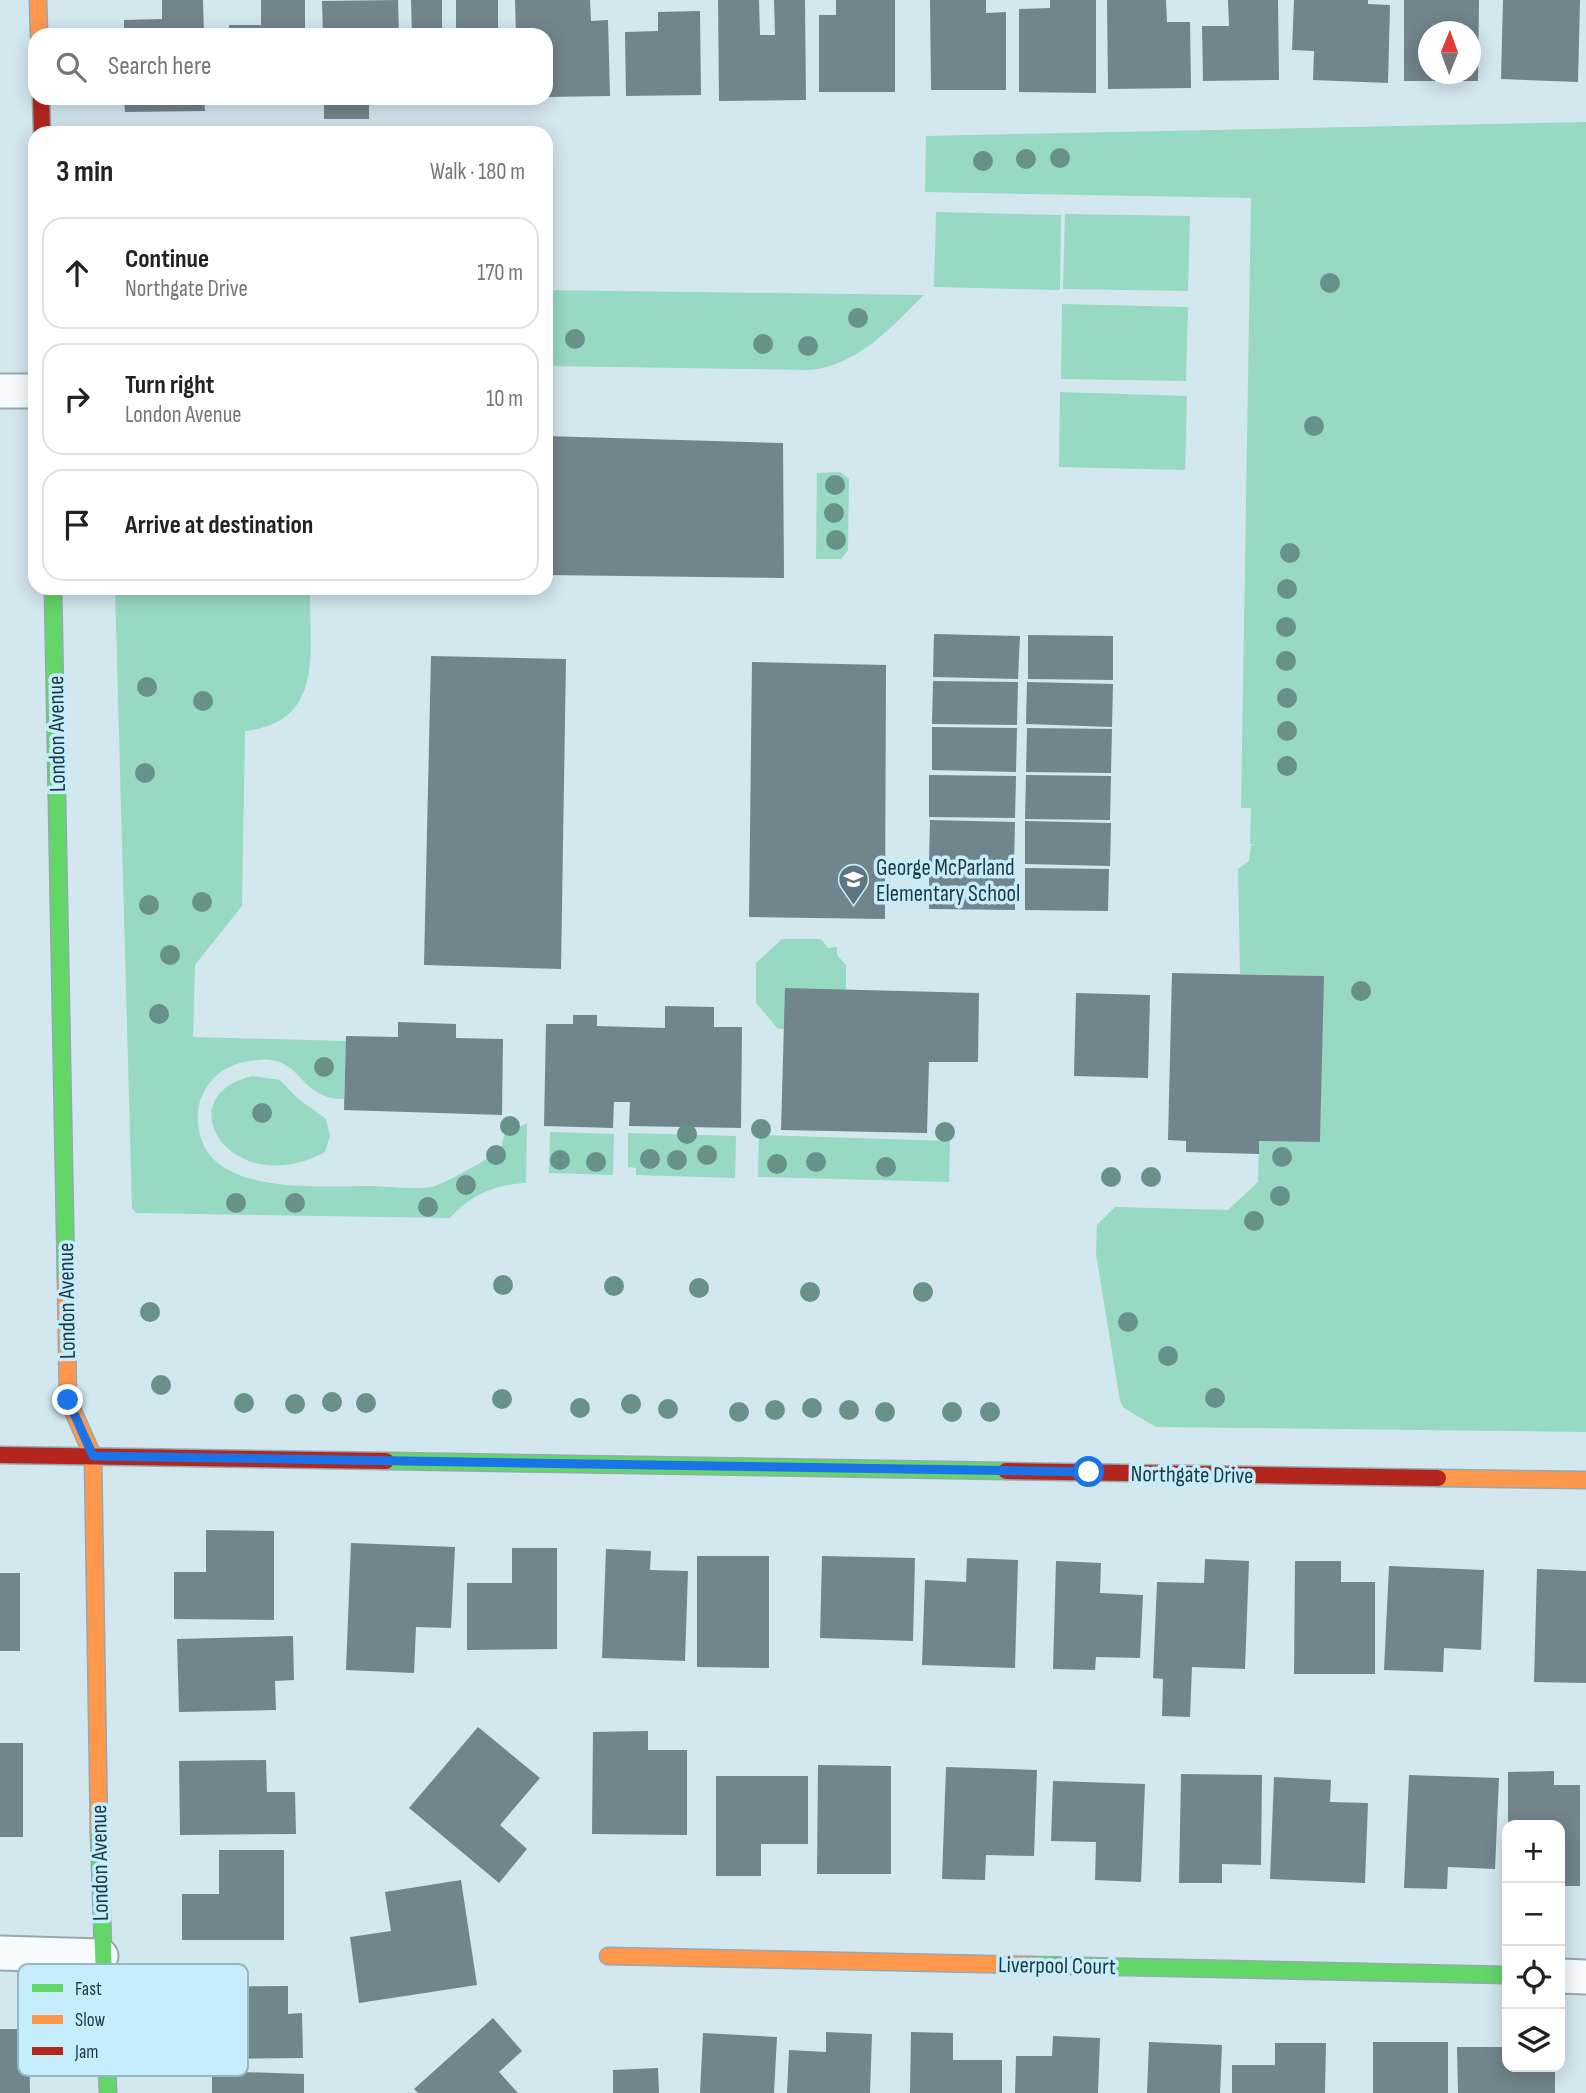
<!DOCTYPE html>
<meta charset="utf-8">
<style>
body{margin:0;font-family:"Sofia Sans Condensed",sans-serif;background:#f6f6f6;color:#222}
.controls{position:absolute;right:21px;bottom:21px;display:grid;overflow:hidden;border-radius:14px;box-shadow:0 4px 18px #0003}
.controls button{width:63px;height:63px;display:grid;place-items:center;padding:0;border:0;border-bottom:2px solid #e0e0e0;background:#fff;color:#222;font:35px sans-serif}
.compass{position:absolute;left:1418px;top:21px;width:63px;height:63px;border-radius:50%;background:#fff;box-shadow:0 4px 18px #0003;rotate:1deg}
.stop{position:absolute;width:21px;height:21px;margin:-16px;border:5px solid #1a73e8;border-radius:50%;background:#fff}
.stop.end{background:#1a73e8;border-color:#fff;box-shadow:0 2px 7px #0008}
.list{margin:0;padding:0;list-style:none}
h2{display:flex;justify-content:space-between;align-items:center;height:91px;margin:0;padding:0 28px;font-size:30px}
h2 small{font-size:23px;font-weight:400;color:#767676}
.list li{display:grid;grid-template-columns:46px 1fr auto;gap:21px;align-items:center;box-sizing:border-box;height:112px;margin:0 14px 14px;padding:0 14px;border:2px solid #e0e0e0;border-radius:21px}
.list b{display:block;font-size:26px;white-space:nowrap}
.list p{margin:0;font-size:23px;white-space:nowrap;color:#767676}
.list em{font-size:23px;font-style:normal;color:#767676}
.icon{flex:none;width:38px;height:38px;fill:none;stroke:currentColor;stroke-width:2;stroke-linecap:round;stroke-linejoin:round}
.map{position:relative;flex:none;width:1586px;height:2093px;overflow:hidden}
.search{position:absolute;background:#fff;box-shadow:0 4px 18px #0003;left:28px;top:28px;width:525px;height:77px;display:flex;align-items:center;gap:18px;box-sizing:border-box;padding:0 24px;border-radius:21px;color:#767676;font-size:26px}
.panel{position:absolute;background:#fff;box-shadow:0 4px 18px #0003;left:28px;top:126px;width:525px;height:469px;border-radius:21px}
.map>svg:first-child{display:block}
</style>
<div class="map">
<svg width="1586" height="2093" viewBox="0 0 1586 2093">
<rect width="100%" height="100%" fill="#d3e7ef"/>
<!-- green -->
<g fill="#98d9c4">
<path d="M1586,122v1310l-430,-5 -32,-19 -4,-7 -24,-147 1,-29 18,-18 113,3 30,-28 1,-41 61,1 3,-166 -83,-2 -2,-105 11,-8 2,-16h4l-5,-1 1,-36h-10l10,-610 -326,-6 1,-56z"/>
<path d="M936,212l125,3 -1,75 -126,-3z"/>
<path d="M1065,214l125,2 -2,75 -125,-2z"/>
<path d="M546,290l378,5c-35,34 -63,68 -113,75l-265,-4z"/>
<path d="M1062,304l126,3 -2,74 -125,-2z"/>
<path d="M1060,392l127,4 -2,74 -126,-3z"/>
<path d="M840,472l9,7 -1,71 -7,9h-25l1,-86z"/>
<path d="M115,588h195c-1,62 16,134 -65,143l-3,175 -47,59 -2,72 153,4 -2,58c-46,1 -41,-44 -86,-39 -25,2 -44,11 -55,34 -7,13 -6,28 -3,41 15,61 123,51 171,51 16,0 49,5 64,0 8,-2 60,-30 64,-36 3,-3 4,-10 5,-15l23,-12 -1,60c-32,2 -54,11 -76,35l-314,-5 -4,-5z"/>
<path d="M782,939h39l7,9 9,-1v8l9,10v25l-61,39h-7l-22,-26v-40z"/>
<path d="M253,1076l27,4 17,18 29,21 4,17 -5,16c-95,51 -160,-57 -72,-76z"/>
<path d="M550,1132l64,2 -1,41 -64,-2z"/>
<path d="M628,1133l108,3 -1,42 -99,-3v-7l-8,-1z"/>
<path d="M759,1135l191,6 -1,41 -191,-5z"/>
</g>
<!-- building -->
<g fill="#71858c" fill-rule="evenodd">
<path d="M162,0h41l1,35h-80v-15l38,-1z"/>
<path d="M261,0h44v35h-76v-10h32z"/>
<path d="M398,0l1,35h-76l-1,-34z"/>
<path d="M411,0h31v35h-30z"/>
<rect x="456" y="0" width="42" height="35"/>
<path d="M515,0h75l1,21 17,-1 2,76 -64,1v-62h-30z"/>
<path d="M718,0h41l1,35h15l-1,-35h31l1,100 -87,1z"/>
<path d="M836,0h59v92h-76v-77h17z"/>
<path d="M930,0h56v13l20,-1v78h-75z"/>
<path d="M1050,0h46v93l-77,-1v-83l31,-1z"/>
<path d="M1107,0h59l1,22h23l1,66 -83,1z"/>
<path d="M1228,0h50l1,80 -76,1 -1,-55h27z"/>
<path d="M1294,0h74v4l22,1 -2,78 -75,-3 1,-29 -22,-1z"/>
<path d="M1404,0h75l-1,81h-74zM1428,32h42v42h-42z"/>
<path d="M1503,0h77l-2,82 -77,-3z"/>
<path d="M700,11l1,84 -75,1 -1,-64 33,-1v-19z"/>
<path d="M124,98h80l1,13 -80,1z"/>
<rect x="324" y="98" width="45" height="21"/>
<rect x="464" y="98" width="35" height="6"/>
<path d="M546,436l237,7 1,135 -238,-3z"/>
<path d="M934,634l86,2 -2,43 -85,-2z"/>
<path d="M1028,635l85,1v44l-85,-1z"/>
<path d="M431,656l135,3 -5,310 -137,-4z"/>
<path d="M752,662l134,3 -1,254 -136,-2z"/>
<path d="M933,681l85,1 -1,43 -85,-1z"/>
<path d="M1027,682l86,2 -1,43 -86,-3z"/>
<path d="M932,727l85,1 -1,44 -84,-2z"/>
<path d="M1027,728l85,1 -1,44 -85,-1z"/>
<path d="M929,775l87,1 -1,42 -86,-1z"/>
<path d="M1026,775l85,1 -1,44 -85,-1z"/>
<path d="M930,820l85,2 -1,43 -85,-2z"/>
<path d="M1025,821l86,2 -1,43 -85,-2z"/>
<path d="M929,866l86,1v43l-86,-1z"/>
<path d="M1025,868l84,1 -1,42 -83,-1z"/>
<path d="M1172,973l152,3 -4,166 -61,-1v13l-73,-2v-11l-18,-1z"/>
<path d="M785,988l194,5 -1,69h-49l-2,71 -146,-3z"/>
<path d="M1076,993l74,2 -2,83 -74,-2z"/>
<path d="M665,1006l49,1v20h28l-1,101 -112,-2 1,-24h-16l-1,26 -69,-2 2,-102h27v-9h24v11l68,2z"/>
<path d="M398,1022l58,2v14l47,1 -1,76 -158,-5 2,-74 52,1z"/>
<path d="M206,1530l68,1v89l-100,-1v-47h32z"/>
<path d="M351,1543l104,4 -4,81 -35,-1 -2,46 -68,-3z"/>
<path d="M512,1548h45v101l-90,1v-67h45z"/>
<path d="M606,1549l45,2 -1,19 38,1 -3,90 -83,-3z"/>
<path d="M697,1556h72v112l-72,-1z"/>
<path d="M822,1556l93,2 -2,83 -93,-3z"/>
<path d="M967,1558l51,2 -3,108 -93,-3 3,-85 41,2z"/>
<path d="M1205,1559l44,2 -4,108 -53,-2 -2,50 -28,-1 1,-37 -10,-1 4,-96 47,1z"/>
<path d="M1056,1561l45,2 -1,30 43,2 -3,63 -44,-1 -1,13 -42,-1z"/>
<path d="M1295,1561h46v21h34v92h-81z"/>
<path d="M1389,1566l95,4 -3,80 -37,-2 -1,24 -59,-2z"/>
<path d="M1537,1569l49,2v112l-52,-1z"/>
<rect x="0" y="1573" width="20" height="78"/>
<path d="M293,1636l1,44 -19,1 1,29 -97,2 -2,-73z"/>
<path d="M478,1727l62,51 -40,47 27,24 -28,34 -90,-75z"/>
<path d="M648,1731v19h39v85l-95,-1 1,-102z"/>
<rect x="0" y="1743" width="23" height="94"/>
<path d="M266,1760l1,32h28l1,42 -116,1 -1,-74z"/>
<path d="M818,1765l73,1v108h-74z"/>
<path d="M946,1767l91,3 -3,86 -48,-1 -1,25 -43,-1z"/>
<path d="M1554,1771v14h26v101h-20v-61h-52v-53z"/>
<path d="M1181,1774l81,1 -1,90 -39,-1v19h-43z"/>
<path d="M1409,1775l90,3 -4,91 -47,-2 -1,22 -43,-1z"/>
<path d="M716,1776h92v68h-47v32h-45z"/>
<path d="M1274,1777l57,3 -1,22 38,1 -3,80 -95,-4z"/>
<path d="M1053,1781l92,3 -4,98 -46,-2 1,-38 -45,-1z"/>
<path d="M219,1850h65v90h-102v-46h37z"/>
<path d="M461,1880l16,105 -118,18 -9,-66 41,-6 -6,-39z"/>
<path d="M288,1986v28l14,-1 1,45 -116,1 -1,-72z"/>
<path d="M493,2018l29,33 -23,21 19,21h-100l-4,-4z"/>
<path d="M0,2029h29l1,64h-30z"/>
<path d="M826,2032l46,2 -2,59h-83l2,-43 37,2z"/>
<path d="M911,2032l42,1v27h49v33h-92z"/>
<path d="M703,2033l74,4 -3,56h-74z"/>
<path d="M1053,2036l47,2 -2,55h-83l1,-37h36z"/>
<path d="M1149,2042l73,3 -2,48h-73z"/>
<rect x="1373" y="2042" width="75" height="51"/>
<path d="M1275,2043h51l-1,50h-93v-28h43z"/>
<path d="M1457,2047h50v20h48v26h-97z"/>
<path d="M658,2068l1,25h-46v-23z"/>
<path d="M212,2071l92,3v19h-92z"/>
</g>
<g fill="none" stroke-linecap="round" stroke-linejoin="round">
<defs>
<g id="street">
<path d="M0,391h35"/>
<path d="M0,1953l101,3"/>
<path d="M1560,1976l26,1"/>
</g>
<g id="fast">
<path d="M53,588l13,690"/>
<path d="M386,1461l620,10"/>
<path d="M99,1832l9,261"/>
<path d="M1032,1965l475,10"/>
</g>
<g id="slow">
<path d="M38,0l1,35"/>
<path d="M66,1278l2,122 25,56 6,376"/>
<path d="M1438,1478l148,2"/>
<path d="M608,1956l424,9"/>
</g>
<g id="jam">
<path d="M41,98l1,35"/>
<path d="M0,1455l386,6"/>
<path d="M1006,1471l432,7"/>
</g>
</defs>
<!-- street casing -->
<use href="#street" stroke="#94a9b1" stroke-width="37"/>
<!-- fast casing -->
<use href="#fast" stroke="#94a9b1" stroke-width="19"/>
<!-- slow casing -->
<use href="#slow" stroke="#94a9b1" stroke-width="19"/>
<!-- jam casing -->
<use href="#jam" stroke="#94a9b1" stroke-width="19"/>
<!-- street -->
<use href="#street" stroke="#f8fbfd" stroke-width="33"/>
<!-- fast -->
<use href="#fast" stroke="#63d668" stroke-width="16"/>
<!-- slow -->
<use href="#slow" stroke="#ff974d" stroke-width="16"/>
<!-- jam -->
<use href="#jam" stroke="#b3261e" stroke-width="16"/>
</g>
<!-- trees -->
<g fill="#689289">
<circle cx="1060" cy="158" r="10"/>
<circle cx="1026" cy="159" r="10"/>
<circle cx="983" cy="161" r="10"/>
<circle cx="1330" cy="283" r="10"/>
<circle cx="858" cy="318" r="10"/>
<circle cx="575" cy="339" r="10"/>
<circle cx="763" cy="344" r="10"/>
<circle cx="808" cy="346" r="10"/>
<circle cx="1314" cy="426" r="10"/>
<circle cx="835" cy="485" r="10"/>
<circle cx="834" cy="513" r="10"/>
<circle cx="836" cy="540" r="10"/>
<circle cx="1290" cy="553" r="10"/>
<circle cx="1287" cy="589" r="10"/>
<circle cx="1286" cy="627" r="10"/>
<circle cx="1286" cy="661" r="10"/>
<circle cx="147" cy="687" r="10"/>
<circle cx="1287" cy="698" r="10"/>
<circle cx="203" cy="701" r="10"/>
<circle cx="1287" cy="731" r="10"/>
<circle cx="1287" cy="766" r="10"/>
<circle cx="145" cy="773" r="10"/>
<circle cx="202" cy="902" r="10"/>
<circle cx="149" cy="905" r="10"/>
<circle cx="170" cy="955" r="10"/>
<circle cx="1361" cy="991" r="10"/>
<circle cx="159" cy="1014" r="10"/>
<circle cx="324" cy="1067" r="10"/>
<circle cx="262" cy="1113" r="10"/>
<circle cx="510" cy="1126" r="10"/>
<circle cx="761" cy="1129" r="10"/>
<circle cx="945" cy="1132" r="10"/>
<circle cx="687" cy="1134" r="10"/>
<circle cx="496" cy="1155" r="10"/>
<circle cx="707" cy="1155" r="10"/>
<circle cx="1282" cy="1157" r="10"/>
<circle cx="650" cy="1159" r="10"/>
<circle cx="560" cy="1160" r="10"/>
<circle cx="677" cy="1160" r="10"/>
<circle cx="596" cy="1162" r="10"/>
<circle cx="816" cy="1162" r="10"/>
<circle cx="777" cy="1164" r="10"/>
<circle cx="886" cy="1167" r="10"/>
<circle cx="1111" cy="1177" r="10"/>
<circle cx="1151" cy="1177" r="10"/>
<circle cx="466" cy="1185" r="10"/>
<circle cx="1280" cy="1196" r="10"/>
<circle cx="236" cy="1203" r="10"/>
<circle cx="295" cy="1203" r="10"/>
<circle cx="428" cy="1207" r="10"/>
<circle cx="1254" cy="1221" r="10"/>
<circle cx="503" cy="1285" r="10"/>
<circle cx="614" cy="1286" r="10"/>
<circle cx="699" cy="1288" r="10"/>
<circle cx="810" cy="1292" r="10"/>
<circle cx="923" cy="1292" r="10"/>
<circle cx="150" cy="1312" r="10"/>
<circle cx="1128" cy="1322" r="10"/>
<circle cx="1168" cy="1356" r="10"/>
<circle cx="161" cy="1385" r="10"/>
<circle cx="1215" cy="1398" r="10"/>
<circle cx="502" cy="1399" r="10"/>
<circle cx="332" cy="1402" r="10"/>
<circle cx="244" cy="1403" r="10"/>
<circle cx="366" cy="1403" r="10"/>
<circle cx="295" cy="1404" r="10"/>
<circle cx="631" cy="1404" r="10"/>
<circle cx="580" cy="1408" r="10"/>
<circle cx="812" cy="1408" r="10"/>
<circle cx="668" cy="1409" r="10"/>
<circle cx="775" cy="1410" r="10"/>
<circle cx="849" cy="1410" r="10"/>
<circle cx="739" cy="1412" r="10"/>
<circle cx="885" cy="1412" r="10"/>
<circle cx="952" cy="1412" r="10"/>
<circle cx="990" cy="1412" r="10"/>
</g>
<g fill="none" stroke-linecap="round" stroke-linejoin="round">
<!-- route -->
<path stroke="#1a73e8" stroke-width="9" d="M68,1400l25,56 996,16"/>
</g>
<!-- icons -->
<defs>
<symbol id="school-pin" viewBox="-11 -11 22 30"><path d="M0 17L-7.5 6A9.5 9.5 0 1 1 7.5 6Z" fill="#5d767f" stroke="#c6edfc"/><path d="M0-5L7-2L0 1L-7-2ZM-4 1L0 2.5L4 1V4Q0 6-4 4Z" fill="#fff"/></symbol>
</defs>
<g fill-rule="evenodd">
<use href="#school-pin" x="836" y="862" width="35" height="47"/>
</g>
<g text-anchor="middle" stroke-width="7" stroke-linejoin="round" paint-order="stroke">
<!-- street labels -->
<g font-size="23" fill="#1d3942" stroke="#c6edfc">
<text transform="translate(56 734) rotate(-91)" y="8">London Avenue</text>
<text transform="translate(66 1301) rotate(-91)" y="8">London Avenue</text>
<text transform="translate(1192 1474) rotate(1)" y="8">Northgate Drive</text>
<text transform="translate(99 1863) rotate(-91)" y="8">London Avenue</text>
<text transform="translate(1057 1965) rotate(1)" y="8">Liverpool Court</text>
</g>
<!-- poi labels -->
<g font-size="23" fill="#1d3942" stroke="#c6edfc" text-anchor="start">
<text x="876" y="875">George McParland<tspan x="876" dy="26">Elementary School</tspan></text>
</g>
</g>
<!-- legend -->
<rect x="18" y="1964" width="230" height="112" rx="10" fill="#c6edfc" stroke="#93b7c4" stroke-width="2"/>
<rect x="32" y="1984" width="31" height="8" fill="#63d668"/>
<rect x="32" y="2015" width="31" height="9" fill="#ff974d"/>
<rect x="32" y="2047" width="31" height="8" fill="#b3261e"/>
<g font-size="19" fill="#1d3942">
<text x="75" y="1995">Fast</text>
<text x="75" y="2026">Slow</text>
<text x="75" y="2058">Jam</text>
</g>
</svg>
<div class="controls">
<button>+</button>
<button>−</button>
<button><svg class="icon" aria-label="locate" viewBox="0 0 24 24"><circle cx="12" cy="12" r="6"/><path d="M12 2v4M12 18v4M2 12h4M18 12h4"/></svg></button>
<button><svg class="icon" aria-label="layers" viewBox="0 0 24 24"><path d="M12 4l9 5-9 5-9-5zM3 14l9 5 9-5"/></svg></button>
</div>
<svg class="compass" viewBox="-18 -18 36 36"><path d="M0-13l5 13h-10z" fill="#e53935"/><path d="M0 13l5-13h-10z" fill="#767676"/></svg>
<div class="stop" style="left:1089px;top:1472px"></div>
<div class="stop end" style="left:68px;top:1400px"></div>
<div class="search"><svg class="icon" aria-label="search" viewBox="0 0 24 24"><circle cx="10" cy="10" r="6"/><path d="M15 15l6 6"/></svg>Search here</div>
<section class="panel">
<h2>3 min<small>Walk · 180 m</small></h2>
<ul class="list">
<li><svg class="icon" aria-label="ahead" viewBox="0 0 24 24"><path d="M12 20V5M6 11l6-6 6 6"/></svg><div><b>Continue</b><p>Northgate Drive</p></div><em>170 m</em></li>
<li><svg class="icon" aria-label="right" viewBox="0 0 24 24"><path d="M7 20v-9h11M14 6l5 5-5 5"/></svg><div><b>Turn right</b><p>London Avenue</p></div><em>10 m</em></li>
<li><svg class="icon" aria-label="arrive" viewBox="0 0 24 24"><path d="M6 21V4h12l-3 4 3 4H6"/></svg><div><b>Arrive at destination</b></div></li>
</ul>
</section>
</div>
